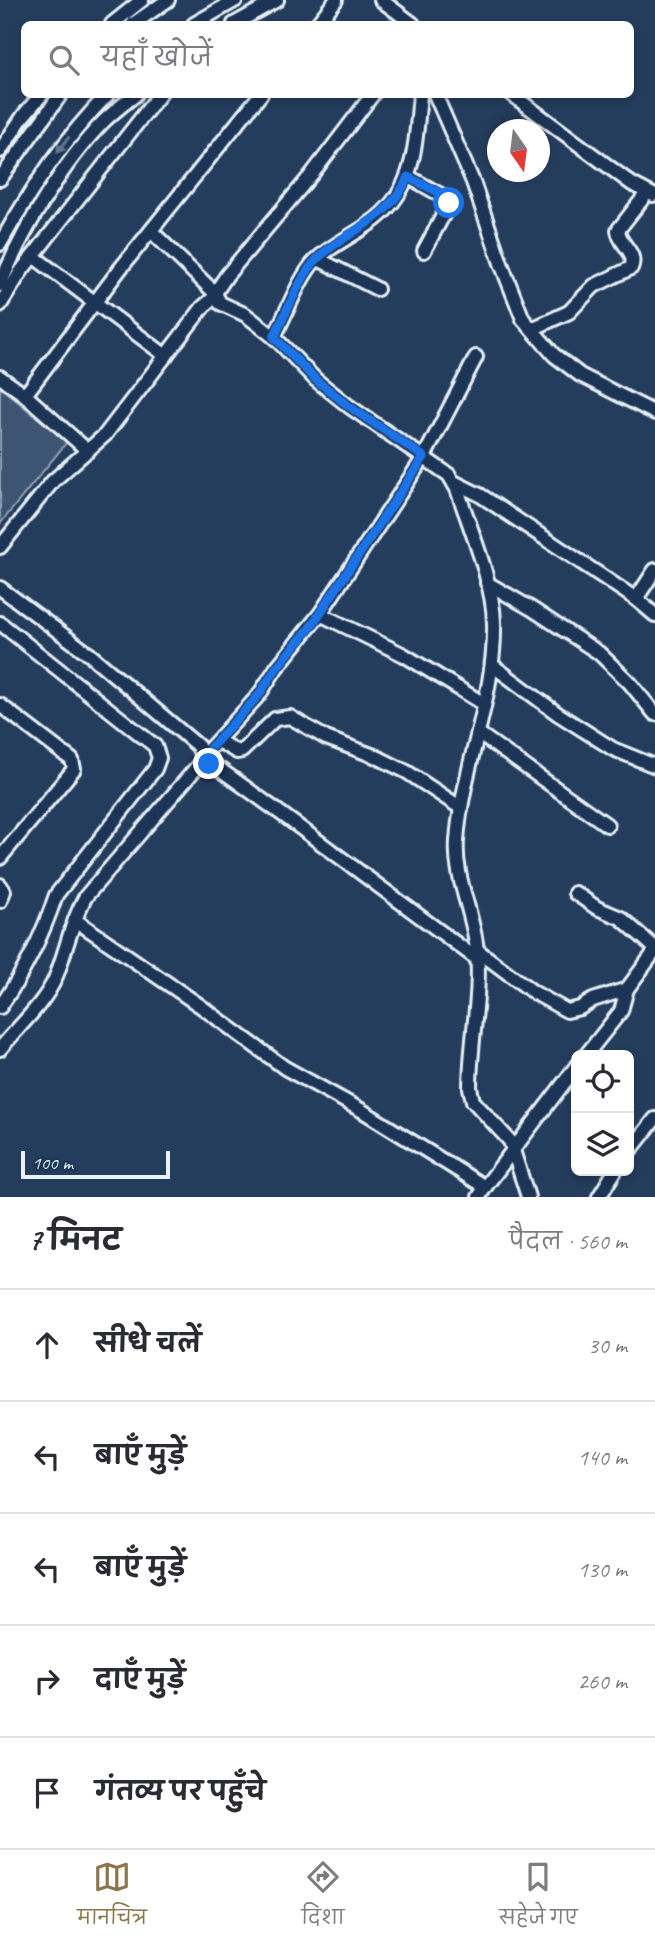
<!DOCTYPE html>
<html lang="hi">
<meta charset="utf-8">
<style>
body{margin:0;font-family:Caveat,"Playpen Sans Deva",sans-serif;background:#f7f7f7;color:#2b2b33}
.controls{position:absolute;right:21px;bottom:21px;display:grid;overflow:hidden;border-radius:10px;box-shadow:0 4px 10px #0003}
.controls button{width:63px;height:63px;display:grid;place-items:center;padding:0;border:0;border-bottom:2px solid #e1e1e2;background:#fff;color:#2b2b33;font:35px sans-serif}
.compass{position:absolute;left:487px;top:119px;width:63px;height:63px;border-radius:50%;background:#fff;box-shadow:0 4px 10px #0003;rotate:166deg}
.scale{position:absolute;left:21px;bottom:18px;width:149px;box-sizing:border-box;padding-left:7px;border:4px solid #e8f1f8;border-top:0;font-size:19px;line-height:24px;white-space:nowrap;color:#e8f1f8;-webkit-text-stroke:5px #1d3557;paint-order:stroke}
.stop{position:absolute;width:21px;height:21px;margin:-16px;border:5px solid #1a73e8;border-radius:50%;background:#fff}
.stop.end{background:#1a73e8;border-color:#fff;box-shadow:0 2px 7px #0008}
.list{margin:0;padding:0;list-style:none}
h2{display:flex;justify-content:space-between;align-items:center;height:91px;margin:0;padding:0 28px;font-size:30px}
h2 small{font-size:23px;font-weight:400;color:#7c7c81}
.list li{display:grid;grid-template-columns:46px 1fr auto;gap:21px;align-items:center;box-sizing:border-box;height:112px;padding:0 28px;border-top:2px solid #e1e1e2}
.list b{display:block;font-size:26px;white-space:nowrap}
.list em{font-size:23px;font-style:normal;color:#7c7c81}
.icon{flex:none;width:38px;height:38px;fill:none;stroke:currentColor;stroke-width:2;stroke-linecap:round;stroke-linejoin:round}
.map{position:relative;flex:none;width:655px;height:1197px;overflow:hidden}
.search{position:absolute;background:#fff;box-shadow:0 4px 10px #0003;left:21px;right:21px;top:21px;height:77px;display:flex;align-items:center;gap:18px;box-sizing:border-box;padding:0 24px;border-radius:10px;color:#7c7c81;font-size:26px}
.sheet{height:651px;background:#fff}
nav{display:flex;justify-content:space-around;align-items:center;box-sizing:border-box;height:98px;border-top:2px solid #e1e1e2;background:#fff;font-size:19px;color:#7c7c81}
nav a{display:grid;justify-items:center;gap:4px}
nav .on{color:#8a764a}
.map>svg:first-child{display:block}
</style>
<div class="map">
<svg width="655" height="1197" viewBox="0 0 655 1197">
<rect width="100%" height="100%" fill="#253d5d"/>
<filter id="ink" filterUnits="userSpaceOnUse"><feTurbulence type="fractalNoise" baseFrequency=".0143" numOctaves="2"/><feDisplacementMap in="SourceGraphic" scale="14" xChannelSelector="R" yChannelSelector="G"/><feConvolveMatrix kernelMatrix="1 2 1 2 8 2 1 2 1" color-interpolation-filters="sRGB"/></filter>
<g filter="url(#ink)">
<!-- green -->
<path fill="#3e5472" stroke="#93a2b5" stroke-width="2" d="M0,387l67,55 -67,82z"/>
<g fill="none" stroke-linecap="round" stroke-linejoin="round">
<defs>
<g id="minor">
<path d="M381,0l32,24"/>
<path d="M112,24l30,-24"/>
<path d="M133,24l35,-24"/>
<path d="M194,24l42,-24"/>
<path d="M234,24l43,-24"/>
<path d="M317,24l19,-24"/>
<path d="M373,94l-61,80 -85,101 -12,18 5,10 26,12 28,22 42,43 34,27 99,68 8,14c13,39 36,93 37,133 2,75 -32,145 -37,219 -3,37 17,73 20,110 4,45 -7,92 -7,137l3,13 37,40 18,56"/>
<path d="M435,94l38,88 29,84 21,53 31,36 26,20 75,38"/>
<path d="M511,94l121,90 21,11"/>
<path d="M0,151l24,-36 18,-21"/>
<path d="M409,177l39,22 -1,9 -23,43"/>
<path d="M0,179l61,-85"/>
<path d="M151,231l64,62"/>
<path d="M0,244c31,-55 64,-105 108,-150"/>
<path d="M33,256l133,100"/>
<path d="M318,259l59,30"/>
<path d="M0,285c22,-54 62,-121 103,-163 10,-10 22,-19 33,-28"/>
<path d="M0,305l22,-35 138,-176"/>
<path d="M532,329l37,-17 25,-26 37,-18c7,-16 -12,-23 -13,-38l29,-37"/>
<path d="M274,337c11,-21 26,-61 41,-76 16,-16 36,-24 54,-37 47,-32 46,-78 51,-130"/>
<path d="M0,377l25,18 63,56"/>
<path d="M25,395l95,-126 141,-175"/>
<path d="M454,482l26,13 156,104 19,16"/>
<path d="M0,547l53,-66 52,-46 98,-128 13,-11"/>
<path d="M487,583l45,26 67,44 31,30 25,31"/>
<path d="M0,588l89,66 109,92 5,14 -117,136c-15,26 -20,56 -31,83 -12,26 -37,48 -55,70"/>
<path d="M636,599l19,-29"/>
<path d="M320,614l84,41 80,49"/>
<path d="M0,623l155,123 4,12 -4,11 -99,126c-13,39 -32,78 -56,112"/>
<path d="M492,665l66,49 55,35 42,17"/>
<path d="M0,705l72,55 2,9 -74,89"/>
<path d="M478,733l129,92"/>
<path d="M218,741l19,11 5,-1 33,-32 15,-2 36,21 51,19 30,15 54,36"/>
<path d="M203,756l56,-61 18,-28 43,-53 104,-157 52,-100"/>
<path d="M203,760l18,10 62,45 194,144"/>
<path d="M0,885l4,6 -4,10"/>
<path d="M575,893l22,15 24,10 34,30"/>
<path d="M75,920l124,85 86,63 76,42 124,77 -6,10"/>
<path d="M477,950l56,42 34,19 13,-3 13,-8 34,-11"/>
<path d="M586,1055l35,-44 6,-22 28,-38"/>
<path d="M629,1152l26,-33"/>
<path d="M485,1187l91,-120"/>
<path d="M599,1197l16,-26"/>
</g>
</defs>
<!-- minor casing -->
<use href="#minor" stroke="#e8f1f8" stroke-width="18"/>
<!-- minor -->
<use href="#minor" stroke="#1d3557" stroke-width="12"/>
</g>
<!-- one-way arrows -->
<defs><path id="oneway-solid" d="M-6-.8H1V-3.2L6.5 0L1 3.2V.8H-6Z" transform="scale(1.75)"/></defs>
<use fill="#64778f" href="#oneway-solid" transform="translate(63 145) rotate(127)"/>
</g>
<g fill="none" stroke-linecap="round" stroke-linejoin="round" filter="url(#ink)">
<!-- route -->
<path stroke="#1a73e8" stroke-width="9" d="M209,764l-6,-4v-4l56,-61 18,-28 33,-39 114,-171 -74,-50 -34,-27 -42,-43c11,-21 27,-62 42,-77 32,-32 72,-37 92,-83l38,19 3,7"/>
</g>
</svg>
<div class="controls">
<button><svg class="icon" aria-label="locate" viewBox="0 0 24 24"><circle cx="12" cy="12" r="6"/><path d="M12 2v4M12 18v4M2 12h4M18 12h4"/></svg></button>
<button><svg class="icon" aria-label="layers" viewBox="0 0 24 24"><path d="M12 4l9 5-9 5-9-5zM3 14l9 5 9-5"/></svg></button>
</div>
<svg class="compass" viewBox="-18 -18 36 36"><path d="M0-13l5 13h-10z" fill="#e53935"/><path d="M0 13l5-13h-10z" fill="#7c7c81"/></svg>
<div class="scale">100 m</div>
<div class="stop" style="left:449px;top:203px"></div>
<div class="stop end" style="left:209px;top:764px"></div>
<div class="search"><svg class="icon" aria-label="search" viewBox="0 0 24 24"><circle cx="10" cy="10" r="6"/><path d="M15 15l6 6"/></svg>यहाँ खोजें</div>
</div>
<section class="sheet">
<h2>7 मिनट<small>पैदल · 560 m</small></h2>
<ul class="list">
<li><svg class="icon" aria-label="ahead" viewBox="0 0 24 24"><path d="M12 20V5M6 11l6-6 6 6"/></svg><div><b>सीधे चलें</b></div><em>30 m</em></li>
<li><svg class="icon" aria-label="left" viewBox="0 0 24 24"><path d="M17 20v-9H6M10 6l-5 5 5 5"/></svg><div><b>बाएँ मुड़ें</b></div><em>140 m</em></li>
<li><svg class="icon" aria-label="left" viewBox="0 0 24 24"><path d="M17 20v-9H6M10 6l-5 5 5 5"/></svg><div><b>बाएँ मुड़ें</b></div><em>130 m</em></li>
<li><svg class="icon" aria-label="right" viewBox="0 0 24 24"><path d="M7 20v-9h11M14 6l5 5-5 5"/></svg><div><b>दाएँ मुड़ें</b></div><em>260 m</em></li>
<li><svg class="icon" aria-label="arrive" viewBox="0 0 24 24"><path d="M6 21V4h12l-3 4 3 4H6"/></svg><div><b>गंतव्य पर पहुँचे</b></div></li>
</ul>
</section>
<nav>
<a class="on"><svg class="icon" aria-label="map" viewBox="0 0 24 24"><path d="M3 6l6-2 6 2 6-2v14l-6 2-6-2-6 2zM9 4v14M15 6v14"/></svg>मानचित्र</a>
<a><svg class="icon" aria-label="directions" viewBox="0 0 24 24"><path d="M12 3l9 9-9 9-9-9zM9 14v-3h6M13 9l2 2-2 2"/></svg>दिशा</a>
<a><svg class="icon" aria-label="saved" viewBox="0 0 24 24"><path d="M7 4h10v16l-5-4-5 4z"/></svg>सहेजे गए</a>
</nav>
